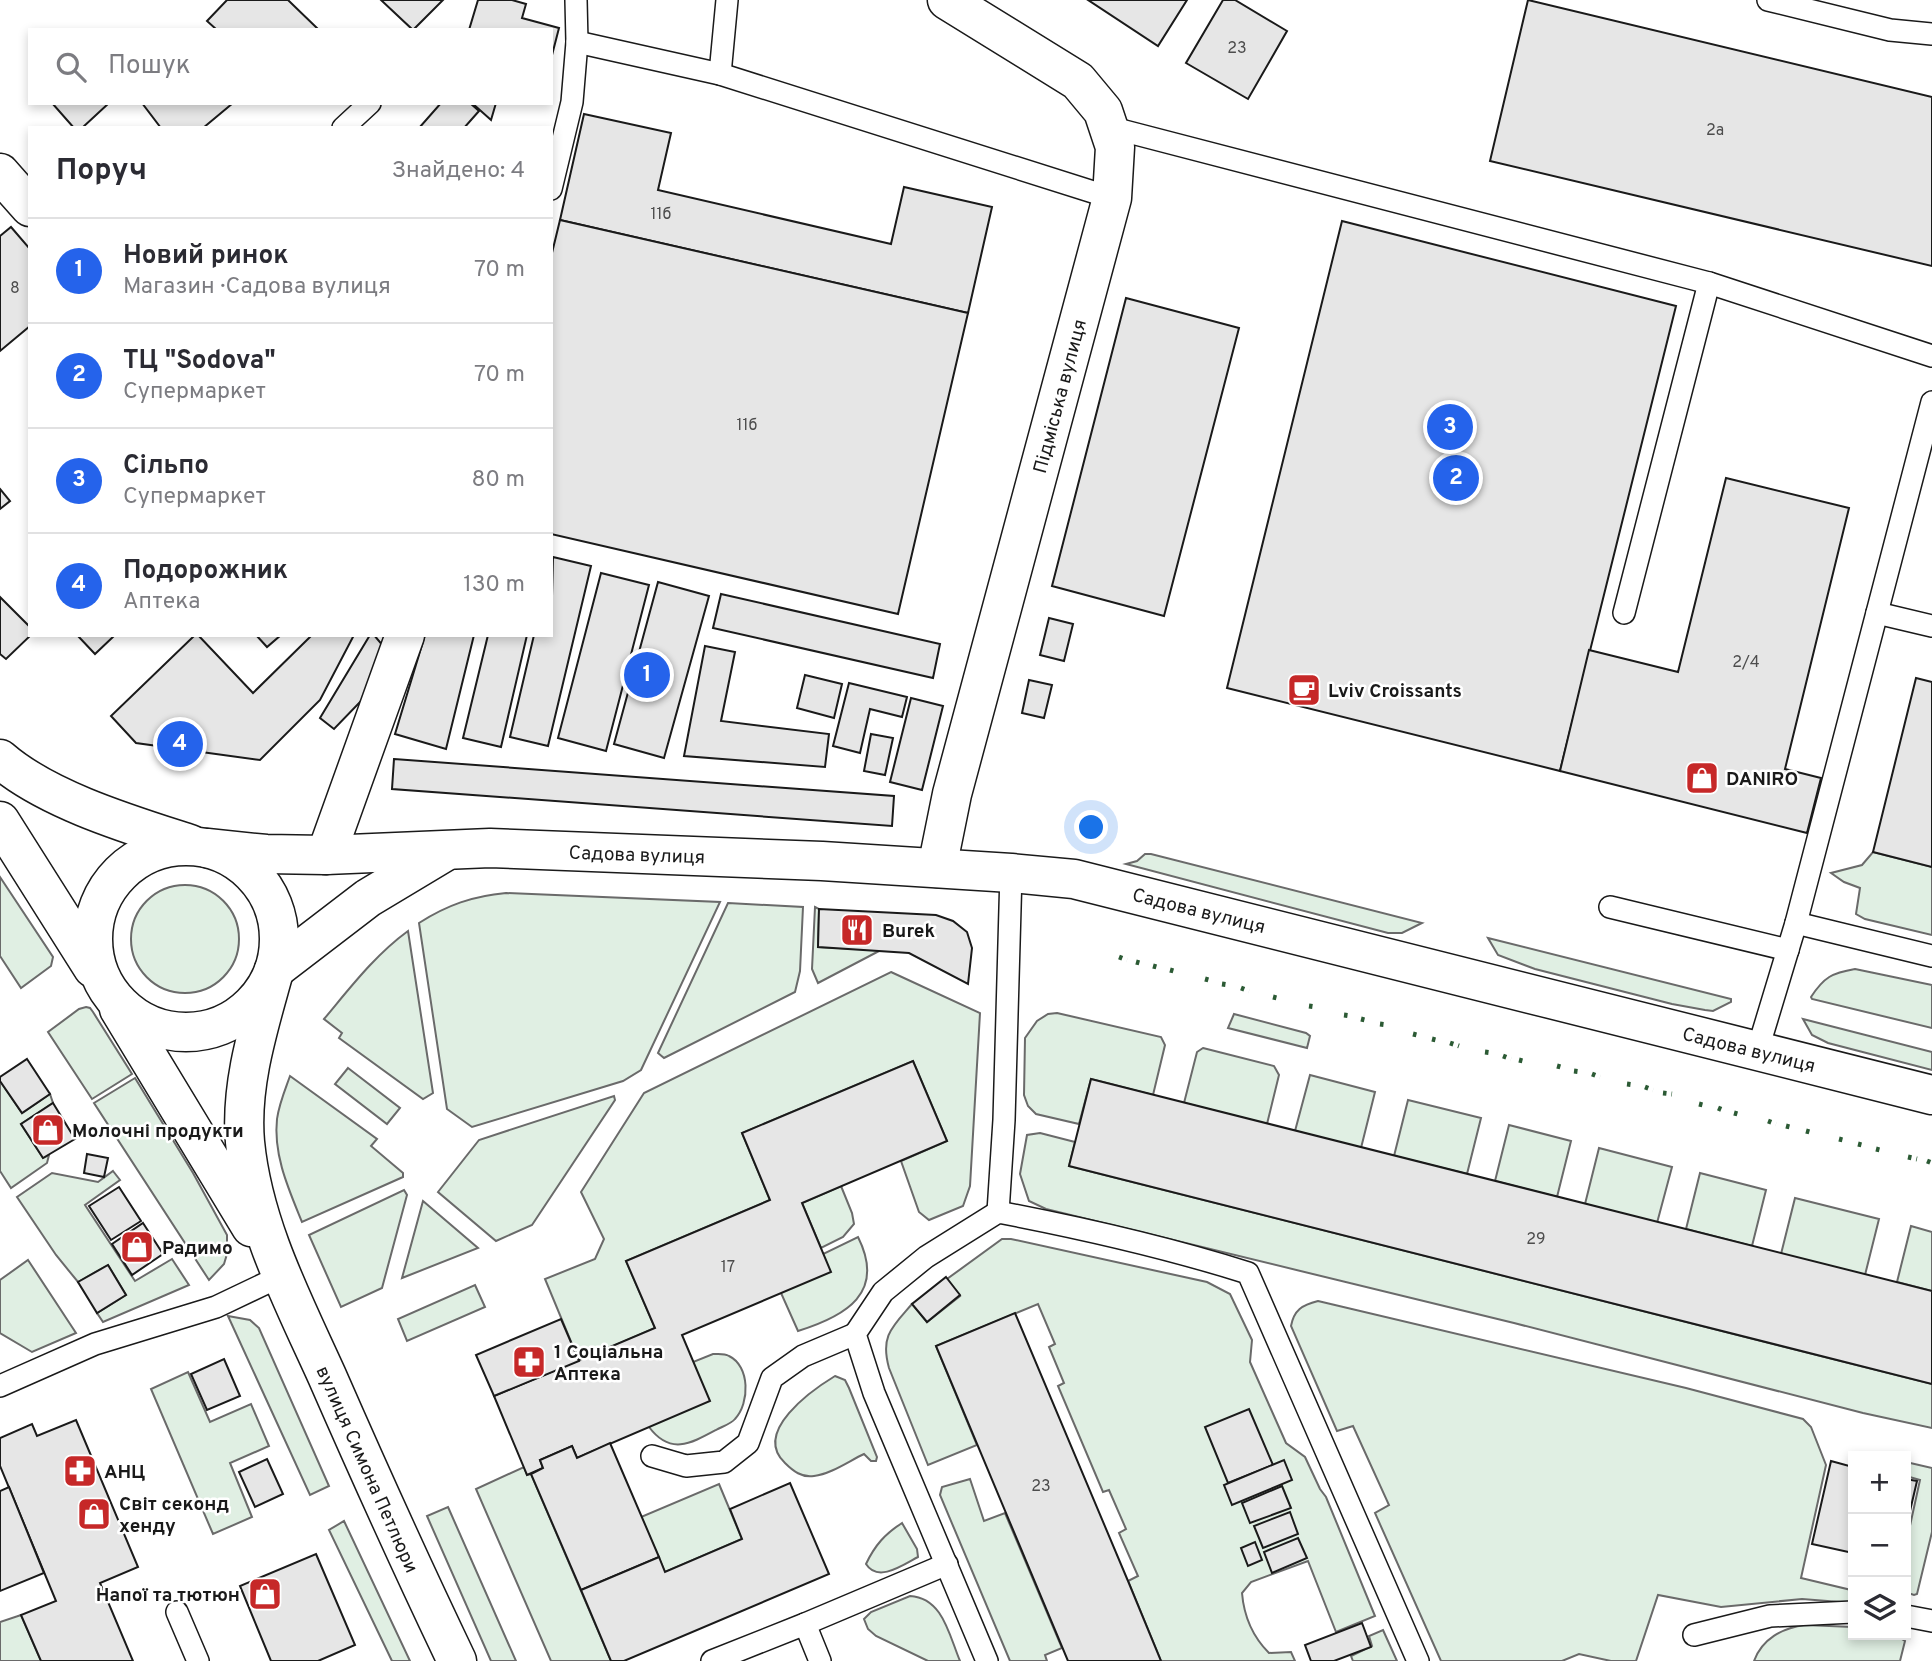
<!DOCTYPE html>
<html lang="uk">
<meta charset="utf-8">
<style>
body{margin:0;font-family:Overpass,sans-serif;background:#f2f2f3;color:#2b2b33}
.controls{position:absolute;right:21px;bottom:21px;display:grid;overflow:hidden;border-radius:0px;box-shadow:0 4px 10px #0003}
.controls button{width:63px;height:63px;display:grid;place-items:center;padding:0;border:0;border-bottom:2px solid #e1e1e2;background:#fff;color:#2b2b33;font:35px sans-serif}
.you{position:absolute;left:1092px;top:828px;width:24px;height:24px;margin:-18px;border:5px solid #fff;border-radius:50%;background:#1a73e8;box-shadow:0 0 0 10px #1a73e833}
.badge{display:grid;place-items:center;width:46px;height:46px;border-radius:50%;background:#2563eb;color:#fff;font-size:23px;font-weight:700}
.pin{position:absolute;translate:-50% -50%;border:4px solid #fff;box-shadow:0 2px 7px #0006}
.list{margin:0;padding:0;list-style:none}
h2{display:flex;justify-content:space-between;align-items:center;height:91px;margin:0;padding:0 28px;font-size:30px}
h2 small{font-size:23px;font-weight:400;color:#7c7c81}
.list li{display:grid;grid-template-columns:46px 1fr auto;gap:21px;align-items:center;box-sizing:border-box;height:105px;padding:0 28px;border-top:2px solid #e1e1e2}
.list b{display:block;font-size:26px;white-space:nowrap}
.list p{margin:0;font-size:23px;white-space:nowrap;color:#7c7c81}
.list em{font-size:23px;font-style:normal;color:#7c7c81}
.icon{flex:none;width:38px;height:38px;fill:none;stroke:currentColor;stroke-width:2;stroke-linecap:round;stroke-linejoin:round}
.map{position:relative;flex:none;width:1932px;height:1661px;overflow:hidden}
.search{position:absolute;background:#fff;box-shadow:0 4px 10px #0003;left:28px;top:28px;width:525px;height:77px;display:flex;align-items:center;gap:18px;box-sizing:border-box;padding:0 24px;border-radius:0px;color:#7c7c81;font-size:26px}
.panel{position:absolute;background:#fff;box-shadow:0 4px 10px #0003;left:28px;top:126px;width:525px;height:511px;border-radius:0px}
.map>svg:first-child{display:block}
</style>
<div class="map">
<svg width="1932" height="1661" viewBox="0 0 1932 1661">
<rect width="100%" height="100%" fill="#fff"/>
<!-- green -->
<g fill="#e0efe3" stroke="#6a6a6a" stroke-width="2">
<path d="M1873,852l59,15v68l-67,-16 -9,-5 4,-26 -16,-6 -13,-9 31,-8z"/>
<path d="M1145,854h6l271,69 -20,10h-14l-262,-69 11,-3z"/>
<path d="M0,877l53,80 -2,9 -30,22 -21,-32z"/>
<circle cx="185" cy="939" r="54"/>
<path d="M506,893l214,9 -79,168 -18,11 -151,46 -25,-18 -28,-186c28,-18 54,-27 87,-30z"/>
<path d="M728,903l75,4 -3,64 -5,21 -131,66 -6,-5z"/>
<path d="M815,907l4,2 -1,38 63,3 -63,33 -6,-14z"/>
<path d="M408,931l25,162 -10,6 -84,-61 3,-5 -18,-14c26,-31 51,-64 84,-88z"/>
<path d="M1488,938l243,61v3l-18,9 -8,-1 -33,-6 -137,-35 -37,-14z"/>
<path d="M1855,969l77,16v43l-120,-29 -1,-2c13,-20 21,-24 44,-28z"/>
<path d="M891,972l89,41 -10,173 -7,20 -34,14 -10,-8 -18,-51 46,-20 -34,-80 -171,72 28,67 -144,61 29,67 -76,33 -34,-82 50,-20 9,-20 -23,-47 63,-99z"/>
<path d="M86,1007l4,1 3,4 39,62 -40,25 -44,-67 31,-23z"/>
<path d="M1057,1013l104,24 4,8 -12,50 -62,-16 -12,45 -43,-10 -8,-8 -4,-11 1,-57 12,-17 11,-7z"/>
<path d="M1234,1014l72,19 4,3 -3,12 -79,-20z"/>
<path d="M1803,1019l129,33v18l-104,-27 -16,-8z"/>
<path d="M1203,1048l71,18 5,9 -12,49 -83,-21 13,-51z"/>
<path d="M348,1068l52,40 -13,16 -52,-40z"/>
<path d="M1310,1075l65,17 -14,56 -66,-17z"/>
<path d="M290,1076l87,63 -6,7 32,27v4l-101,45c-13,-32 -29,-67 -25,-103 2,-15 8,-29 13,-43z"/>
<path d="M135,1078l58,95 34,62v19l-3,10 -15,16 -115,-177z"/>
<path d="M0,1081l22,32 28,-19 3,9 -32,21 22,34 6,-3 -2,8 -36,25 -11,-17z"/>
<path d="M614,1096l1,4 -83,125 -36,16 -58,-49 41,-52z"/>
<path d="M1408,1100l73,18 -14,56 -73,-18z"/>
<path d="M1509,1125l62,16 -14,56 -62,-16z"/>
<path d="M1040,1133l35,9 -6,24 863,218v44l-69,-15 -349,-90 -468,-114 -17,-8 -9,-27 7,-39z"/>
<path d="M1599,1148l73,19 -15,56 -72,-19z"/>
<path d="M113,1171l7,9 -35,25 50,76 37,-22 17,26 -86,37 -6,-9 29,-18 -18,-30 -30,17 -22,-27 -39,-58 35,-24 46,9z"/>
<path d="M1700,1173l66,17 -14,56 -66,-17z"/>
<path d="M841,1186l11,27 2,11 -11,13 -22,11 -19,-45z"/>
<path d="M404,1190l3,5 -25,93 -41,19 -32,-72z"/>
<path d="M1795,1198l84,21 -14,56 -84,-21z"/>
<path d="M423,1201l55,47 -76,30z"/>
<path d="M1911,1226l21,6v59l-35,-9z"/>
<path d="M858,1237c28,56 -12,79 -60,94l-17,-38 42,-39z"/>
<path d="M1002,1239h9l196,43 23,12 22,46 -2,22 36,81 19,14 15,32 6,8 49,119 -39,16 -28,-71 -57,21 -9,11c2,24 10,43 27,60l22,-1 4,9h-134l-33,-80 10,-5 -19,-43 7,-4 -17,-39 -6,2 -45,-106 6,-3 -15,-36 6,-3 -17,-40 -102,42 41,99 -49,20 -39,-97c-9,-32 3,-41 23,-64l15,18 33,-26 -13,-17z"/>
<path d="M28,1260l48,73 -44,19 -32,-19v-53z"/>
<path d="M475,1285l10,22 -78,34 -9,-22z"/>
<path d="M1318,1301l368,87 117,31 8,8 15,38 -25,113 50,12 2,3v10l-51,-4 -81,8 -63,-12 -22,66h-25l-32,-7 -17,7h-121l-66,-148 14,-8 -36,-79 -16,5 -46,-105c3,-16 11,-21 27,-25z"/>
<path d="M228,1316l22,4 9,8 70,158 -19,9z"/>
<path d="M713,1354c5,0 11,-1 16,2 21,10 21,47 6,63 -4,5 -14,8 -19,11 -26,14 -46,25 -67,-3l44,-65z"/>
<path d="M188,1372l22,50 41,-18 18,42 -39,17 22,54 -39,17 -62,-145z"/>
<path d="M835,1376l10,4 4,8 28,69 -1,4h-5l-7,-7c-15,7 -33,20 -50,22 -12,2 -21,-5 -29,-13 -33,-31 27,-73 50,-87z"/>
<path d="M1906,1462l26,6v64l-15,62 -3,1 -6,-2 -2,-6v-43l14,-64 -14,-4z"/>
<path d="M524,1467l3,8 4,-1 80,187h-60l-75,-172z"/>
<path d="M970,1479l14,42 21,-8 57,135 -17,7 2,6h-37l-70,-166 2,-8z"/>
<path d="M719,1484l23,55 -77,33 -24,-55z"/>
<path d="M448,1507l68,154h-25l-64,-145z"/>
<path d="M344,1521l66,140h-18l-63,-131z"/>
<path d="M902,1523l15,26 1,8c-15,8 -40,26 -52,7 9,-19 19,-30 36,-41z"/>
<path d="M910,1596c33,2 39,39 50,65h-32l-52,-25 -8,-7 -4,-10 7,-7z"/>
<path d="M21,1615l20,46h-41v-39z"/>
<path d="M1805,1625l48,2v8h42l10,6 -5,20h-146c8,-22 28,-33 51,-36z"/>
<path d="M1383,1630l14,31h-44l-2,-5 21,-10 -3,-10z"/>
</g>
<!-- building -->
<g fill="#e6e6e6" stroke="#1a1a1a" stroke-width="2">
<path d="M227,0h61l31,30h-102l-10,-9z"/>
<path d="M381,0h62l-30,30z"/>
<path d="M478,0h34l14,4 -4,14 37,10 -8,31v-29h-82z"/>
<path d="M1088,0h99l-29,46z"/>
<path d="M1223,0h12l52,31 -39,68 -62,-36z"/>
<path d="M1528,0l404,97v169l-442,-105z"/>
<path d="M52,103h57l-27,25h-8z"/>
<path d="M142,103h91l-30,25h-42z"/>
<path d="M441,103h29l9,8 -15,17h-45z"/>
<path d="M472,103h24l-5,17z"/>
<path d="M584,114l87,19 -13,57 233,54 13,-57 88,20 -24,106 -408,-93z"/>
<path d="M560,220l408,93 -70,301 -347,-80v-277z"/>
<path d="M1342,221l334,85 -116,465 -333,-83z"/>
<path d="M11,227l19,22v77l-30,25v-115z"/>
<path d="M1126,298l113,30 -75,288 -112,-30z"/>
<path d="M1726,478l123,30 -64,261 36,9 -14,55 -247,-62 29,-121 89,22z"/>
<path d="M0,489l10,12 -10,8z"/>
<path d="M553,557l38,9 -43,180 -38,-9 24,-102h17z"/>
<path d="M601,573l48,12 -43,166 -48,-13z"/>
<path d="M658,582l51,14 -45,162 -50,-14z"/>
<path d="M721,594l219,50 -7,34 -220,-50z"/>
<path d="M0,597l30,30 1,8 -25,24 -6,-5z"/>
<path d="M1049,618l24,6 -9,37 -24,-6z"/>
<path d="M77,635h38l-20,19z"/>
<path d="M195,635h3l55,58 59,-58h42l-34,65 -60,60 -124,-17 -25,-27z"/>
<path d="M256,635h25l-14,12z"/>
<path d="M370,635h4l15,18 1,18 -56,58 -14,-11z"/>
<path d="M425,635h49l-28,114 -51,-15z"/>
<path d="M488,635h39l-26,112 -38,-9z"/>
<path d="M705,646l30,6 -14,69 108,13 -4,33 -141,-11z"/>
<path d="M805,675l37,9 -8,34 -37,-10z"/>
<path d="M1916,678l16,4v185l-59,-15z"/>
<path d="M1029,680l23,5 -8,33 -22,-5z"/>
<path d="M849,683l58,14 -5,20 -32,-8 -10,44 -27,-7z"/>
<path d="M911,698l32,8 -21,84 -32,-8z"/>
<path d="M871,734l22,4 -8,37 -21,-4z"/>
<path d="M394,759l500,37 -2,30 -500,-37z"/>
<path d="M819,909l117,6 17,6 14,11 5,16 -4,36 -59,-31 -91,-6z"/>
<path d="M27,1059l23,35 -28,19 -22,-32v-4z"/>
<path d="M913,1061l34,80 -145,62 29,69 -149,63 28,66 -133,57 -5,-12 -32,14 3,8 -16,7 -33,-79 161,-68 -29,-67 144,-61 -28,-67z"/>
<path d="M1091,1079l841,212v93l-863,-218z"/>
<path d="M53,1103l22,36 -32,19 -22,-34z"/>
<path d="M87,1154l21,4 -4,19 -20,-4z"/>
<path d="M119,1187l22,34 -30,19 -22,-34z"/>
<path d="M143,1223l20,31 -31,21 -20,-31z"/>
<path d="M108,1265l18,30 -29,18 -19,-31z"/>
<path d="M946,1277l14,18 -33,27 -15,-18z"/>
<path d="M1015,1313l113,268 33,80h-93l-132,-315z"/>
<path d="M561,1319l18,42 -85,35 -18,-41z"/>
<path d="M224,1359l16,37 -33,14 -16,-36z"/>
<path d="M1249,1409l24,56 -45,18 -23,-56z"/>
<path d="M76,1420l62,147 -38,16 33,78h-92l-20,-46 35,-14 -56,-135v-28l32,-14 5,12z"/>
<path d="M610,1443l49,114 -78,33 -50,-116 12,-6 -3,-8 32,-14 5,12z"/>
<path d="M267,1459l16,35 -28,13 -16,-35z"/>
<path d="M1284,1460l8,20 -60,25 -8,-20z"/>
<path d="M1831,1461l22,6v86l-41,-9z"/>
<path d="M1906,1479l11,2 -11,47z"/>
<path d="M790,1483l39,91 -205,87h-13l-30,-71 78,-33 6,15 77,-33 -12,-30z"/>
<path d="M1282,1486l9,22 -41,15 -8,-20z"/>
<path d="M9,1487l35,86 -44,18v-100z"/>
<path d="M1290,1512l8,22 -35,14 -9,-22z"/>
<path d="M1298,1538l9,20 -35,15 -8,-21z"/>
<path d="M1255,1542l7,18 -14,6 -7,-18z"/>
<path d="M316,1554l39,91 -37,16h-47l-31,-75z"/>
<path d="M1362,1623l9,24 -37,14h-23l-6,-16z"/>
</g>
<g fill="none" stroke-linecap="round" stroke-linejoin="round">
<defs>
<g id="service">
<path d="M1768,0l122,30 42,4"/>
<path d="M577,42l143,32 392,124"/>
<path d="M720,74l7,-74"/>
<path d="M1109,127l600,156 223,73"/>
<path d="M343,128l27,-25"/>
<path d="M551,189l21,-87 5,-60 -1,-42"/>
<path d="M1624,613l85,-330"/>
<path d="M1877,613l55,13"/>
<path d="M1610,907l178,43"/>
<path d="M1796,923l136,33"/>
<path d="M1757,1052l39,-129 136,-521"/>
<path d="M998,1212l6,-92 7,-247"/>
<path d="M0,1386l95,-42 121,-37 65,-31"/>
<path d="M652,1456l34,10 38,-4 24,-19 24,-65 31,-22 52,-22"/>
<path d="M177,1612l21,49"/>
<path d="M1906,1616l26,5"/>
<path d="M805,1624l142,-60"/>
<path d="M1694,1635l76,-19 83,-4"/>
<path d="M712,1661l93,-37 15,37"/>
<path d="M987,1661l-113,-268 -19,-59 28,-42 43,-35 72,-45c84,16 168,35 250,61l170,388"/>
</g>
<g id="minor">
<path d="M0,173l30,34"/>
<path d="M326,855l79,-220"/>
<path d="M937,868l15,-74 160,-596 3,-51 -12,-36 -25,-30 -131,-81"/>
</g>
<g id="tertiary">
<path d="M0,759c47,41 131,66 190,85"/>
<path d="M0,821l93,147"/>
<circle cx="186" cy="939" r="93"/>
<path d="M207,848l59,6 60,1 164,-7 332,13 189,12 63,6 858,216"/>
<path d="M274,970l94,-72 75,-45"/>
<path d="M273,975c-15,54 -33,111 -28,167 8,83 48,159 82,234 42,96 85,191 130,285"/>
<path d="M119,1009l132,218"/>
</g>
</defs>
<!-- service casing -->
<use href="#service" stroke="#1a1a1a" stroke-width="24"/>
<!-- minor casing -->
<use href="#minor" stroke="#1a1a1a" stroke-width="41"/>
<!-- tertiary casing -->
<use href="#tertiary" stroke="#1a1a1a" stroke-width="41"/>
<!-- service -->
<use href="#service" stroke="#fff" stroke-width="21"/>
<!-- minor -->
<use href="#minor" stroke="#fff" stroke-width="38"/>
<!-- tertiary -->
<use href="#tertiary" stroke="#fff" stroke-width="38"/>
<!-- hedge -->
<g stroke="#2b5a34" stroke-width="5" stroke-dasharray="3.5 5" stroke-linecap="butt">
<path d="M1119,957l8,3"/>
<path d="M1136,962l7,2"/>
<path d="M1153,966l7,2"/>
<path d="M1170,970l7,2"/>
<path d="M1205,979l7,2"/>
<path d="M1222,984l7,1"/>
<path d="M1241,988l8,3"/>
<path d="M1273,997l8,2"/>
<path d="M1309,1006l7,1"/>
<path d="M1344,1015l8,1"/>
<path d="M1361,1019l8,2"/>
<path d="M1380,1024l8,1"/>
<path d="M1413,1034l8,2"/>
<path d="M1432,1039l8,2"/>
<path d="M1450,1043l9,3"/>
<path d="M1485,1052l8,1"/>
<path d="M1503,1056l8,3"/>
<path d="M1519,1060l8,2"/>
<path d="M1557,1066l7,2"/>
<path d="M1574,1071l8,1"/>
<path d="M1592,1074l8,3"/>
<path d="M1627,1084l8,1"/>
<path d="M1645,1087l8,3"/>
<path d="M1663,1093l9,1"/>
<path d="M1699,1104l8,2"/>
<path d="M1718,1108l7,3"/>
<path d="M1734,1113l7,2"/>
<path d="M1768,1121l8,3"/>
<path d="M1786,1126l8,2"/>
<path d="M1806,1131l7,2"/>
<path d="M1839,1139l8,2"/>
<path d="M1858,1144l8,2"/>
<path d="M1876,1149l8,2"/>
<path d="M1908,1157l9,2"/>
<path d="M1927,1161l5,2"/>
</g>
</g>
<!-- icons -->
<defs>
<symbol id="cafe-square" viewBox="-11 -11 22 22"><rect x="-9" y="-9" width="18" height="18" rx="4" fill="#c62828" stroke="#fff"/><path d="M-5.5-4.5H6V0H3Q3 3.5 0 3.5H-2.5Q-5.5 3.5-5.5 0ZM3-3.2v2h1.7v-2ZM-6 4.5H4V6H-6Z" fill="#fff"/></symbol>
<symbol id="shop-square" viewBox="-11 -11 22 22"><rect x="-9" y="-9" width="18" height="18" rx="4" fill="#c62828" stroke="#fff"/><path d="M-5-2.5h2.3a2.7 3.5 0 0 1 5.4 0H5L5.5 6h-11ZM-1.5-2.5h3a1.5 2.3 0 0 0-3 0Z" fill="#fff"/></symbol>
<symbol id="restaurant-square" viewBox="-11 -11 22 22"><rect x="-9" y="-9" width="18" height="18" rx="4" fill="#c62828" stroke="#fff"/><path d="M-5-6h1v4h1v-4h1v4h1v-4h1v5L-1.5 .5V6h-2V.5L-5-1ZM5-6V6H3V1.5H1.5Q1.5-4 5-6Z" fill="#fff"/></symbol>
<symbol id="pharmacy-square" viewBox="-11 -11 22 22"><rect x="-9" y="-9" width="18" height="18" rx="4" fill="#c62828" stroke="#fff"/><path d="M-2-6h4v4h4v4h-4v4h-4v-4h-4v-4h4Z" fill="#fff"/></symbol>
</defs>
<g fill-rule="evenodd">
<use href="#cafe-square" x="1285" y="671" width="38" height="38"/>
<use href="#shop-square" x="1683" y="759" width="38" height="38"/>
<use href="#restaurant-square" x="838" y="911" width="38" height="38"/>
<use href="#shop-square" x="29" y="1111" width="38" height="38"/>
<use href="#shop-square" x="118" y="1228" width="38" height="38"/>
<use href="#pharmacy-square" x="510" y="1343" width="38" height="38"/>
<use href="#pharmacy-square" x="61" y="1452" width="38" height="38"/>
<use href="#shop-square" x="75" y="1495" width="38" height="38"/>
<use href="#shop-square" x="246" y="1575" width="38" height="38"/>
</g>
<g text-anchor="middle" stroke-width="5" stroke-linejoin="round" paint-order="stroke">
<!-- number labels -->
<g font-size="16" fill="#4d4d4d">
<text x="1237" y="53">23</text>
<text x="1715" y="135">2а</text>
<text x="661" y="219">11б</text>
<text x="15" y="293">8</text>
<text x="747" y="430">11б</text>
<text x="1746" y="667">2/4</text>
<text x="1536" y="1244">29</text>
<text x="728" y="1272">17</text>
<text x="1041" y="1491">23</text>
</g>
<!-- street labels -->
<g font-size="19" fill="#1a1a1a" stroke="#fff">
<text transform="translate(1059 396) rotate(-75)" y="7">Підміська вулиця</text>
<text transform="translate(637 854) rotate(2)" y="7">Садова вулиця</text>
<text transform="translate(1199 910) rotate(14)" y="7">Садова вулиця</text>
<text transform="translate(1749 1049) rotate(14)" y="7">Садова вулиця</text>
<text transform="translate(368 1469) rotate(66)" y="7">вулиця Симона Петлюри</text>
</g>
<!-- poi labels -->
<g font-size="19" font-weight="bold" fill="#1a1a1a" stroke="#fff" text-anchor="start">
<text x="1328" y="697">Lviv Croissants</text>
<text x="1726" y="785">DANIRO</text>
<text x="882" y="937">Burek</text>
<text x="72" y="1137">Молочні продукти</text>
<text x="162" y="1254">Радимо</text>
<text x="554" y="1358">1 Соціальна<tspan x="554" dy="22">Аптека</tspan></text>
<text x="104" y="1478">АНЦ</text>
<text x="119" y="1510">Світ секонд<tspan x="119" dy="22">хенду</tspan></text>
<text x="240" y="1601" text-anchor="end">Напої та тютюн</text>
</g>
</g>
</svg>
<div class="controls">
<button>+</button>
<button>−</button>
<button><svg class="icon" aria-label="layers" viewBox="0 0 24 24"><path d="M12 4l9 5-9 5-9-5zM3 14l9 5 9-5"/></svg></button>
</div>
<div class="you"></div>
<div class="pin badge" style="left:647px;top:675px">1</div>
<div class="pin badge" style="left:1456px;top:478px">2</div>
<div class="pin badge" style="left:1450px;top:427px">3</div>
<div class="pin badge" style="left:180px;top:744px">4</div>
<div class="search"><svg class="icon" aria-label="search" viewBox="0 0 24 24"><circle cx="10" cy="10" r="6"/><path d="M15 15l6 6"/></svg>Пошук</div>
<section class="panel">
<h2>Поруч<small>Знайдено: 4</small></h2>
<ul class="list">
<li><span class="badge">1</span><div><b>Новий ринок</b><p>Магазин · Садова вулиця</p></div><em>70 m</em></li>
<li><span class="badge">2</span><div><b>ТЦ &quot;Sodova&quot;</b><p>Супермаркет</p></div><em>70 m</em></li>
<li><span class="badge">3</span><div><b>Сільпо</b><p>Супермаркет</p></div><em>80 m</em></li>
<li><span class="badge">4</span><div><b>Подорожник</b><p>Аптека</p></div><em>130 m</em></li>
</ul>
</section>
</div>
